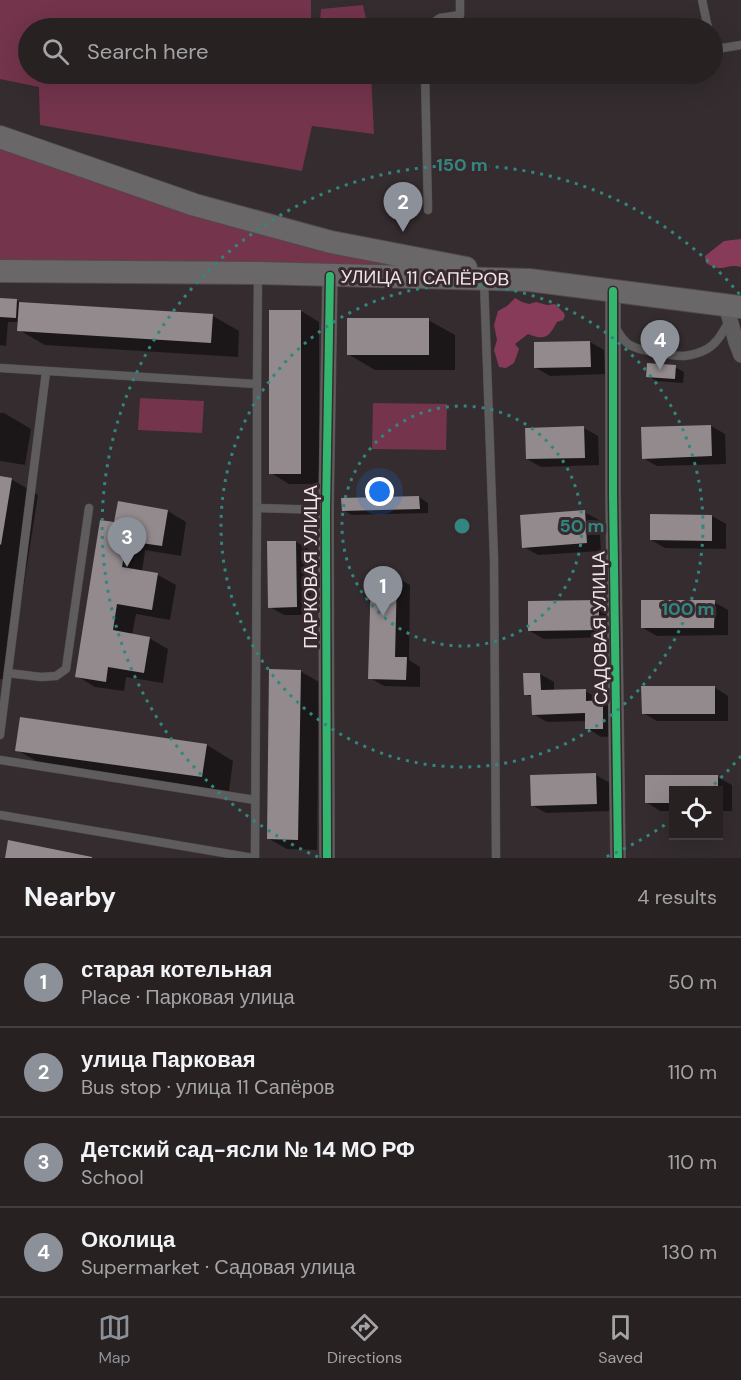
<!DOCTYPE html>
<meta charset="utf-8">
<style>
body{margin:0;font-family:"DM Sans",sans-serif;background:#2f292a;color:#f1f3f6}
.controls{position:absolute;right:18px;bottom:18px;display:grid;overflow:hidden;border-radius:0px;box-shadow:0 6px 24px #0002}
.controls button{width:54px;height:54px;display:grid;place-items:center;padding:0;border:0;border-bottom:2px solid #433e40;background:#272122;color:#f1f3f6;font:30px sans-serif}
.you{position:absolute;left:380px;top:492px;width:21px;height:21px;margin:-15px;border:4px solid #fff;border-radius:50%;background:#1a73e8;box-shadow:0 0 0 9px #1a73e833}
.badge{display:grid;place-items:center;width:39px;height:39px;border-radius:50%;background:#8c9099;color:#fff;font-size:20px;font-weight:700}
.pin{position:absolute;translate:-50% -50px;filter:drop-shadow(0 2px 3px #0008)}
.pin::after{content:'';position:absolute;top:32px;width:21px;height:18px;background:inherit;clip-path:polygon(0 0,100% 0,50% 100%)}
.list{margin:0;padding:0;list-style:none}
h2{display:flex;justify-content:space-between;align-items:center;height:78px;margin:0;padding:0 24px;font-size:26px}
h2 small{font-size:20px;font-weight:400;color:#a4a3a5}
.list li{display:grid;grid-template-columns:39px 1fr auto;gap:18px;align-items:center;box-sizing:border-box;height:90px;padding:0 24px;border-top:2px solid #433e40}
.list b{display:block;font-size:22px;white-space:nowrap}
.list p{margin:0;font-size:20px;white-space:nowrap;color:#a4a3a5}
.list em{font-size:20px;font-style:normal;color:#a4a3a5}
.icon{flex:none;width:33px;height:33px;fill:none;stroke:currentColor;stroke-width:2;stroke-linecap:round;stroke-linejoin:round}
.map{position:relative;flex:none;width:741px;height:858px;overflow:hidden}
.search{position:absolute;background:#272122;box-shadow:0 6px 24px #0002;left:18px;right:18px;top:18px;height:66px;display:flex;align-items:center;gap:15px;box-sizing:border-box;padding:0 21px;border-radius:33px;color:#a4a3a5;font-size:22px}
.sheet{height:438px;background:#272122}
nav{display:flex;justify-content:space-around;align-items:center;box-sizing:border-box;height:84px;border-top:2px solid #433e40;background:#272122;font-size:16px;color:#a4a3a5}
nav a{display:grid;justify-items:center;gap:3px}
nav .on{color:#8c9099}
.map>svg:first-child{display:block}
</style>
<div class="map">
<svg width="741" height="858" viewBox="0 0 741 858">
<rect width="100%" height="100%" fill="#342c2e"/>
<!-- green -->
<g fill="#73344c">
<path d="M0,0h311v19l9,2 1,-12 42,-4 5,23h-340v46h343l3,60 -62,-8 -10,45 -262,-46 -1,-38 -39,-8z"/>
<path d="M0,145l413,123 -413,-5z"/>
<path d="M140,398l64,3 -2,32 -64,-3z"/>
<path d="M373,403l74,1 -1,46 -74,-1z"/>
</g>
<!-- forest -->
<g fill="#883b59">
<path d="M741,239v28c-16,-4 -17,7 -35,-4l-1,-7 19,-15z"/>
<path d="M515,298l7,4 7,2 7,-2 11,3 8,-1 9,9 1,3 -2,4 -6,2c-8,15 -12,19 -29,12l-13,10 4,5 -5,14 -8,5 -7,-1 -5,-17 3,-10 -3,-15 4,-14 9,-5z"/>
</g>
<!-- shadow -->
<g fill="#0007">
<path d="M0,299l17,2 6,3 190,12 26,15 -1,26 -193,-12 -26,-15v-8h-11l-2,24 -6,-1z"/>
<path d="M301,311l18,11v162h-30l-18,-11z"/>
<path d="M428,320l27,15v35h-80l-27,-16z"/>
<path d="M590,342l14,8 1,24 -55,2 -14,-8z"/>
<path d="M675,367l9,5 -1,11 -26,-2 -10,-5z"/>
<path d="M0,413h4l27,16 -6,36 -25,-4z"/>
<path d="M711,426l14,8 1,30 -69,2 -14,-8z"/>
<path d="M584,428l14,8 1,29 -58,2 -14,-8z"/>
<path d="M0,477l11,2 27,16 -29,185 -9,-1z"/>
<path d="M419,497l9,6v10l-76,2 -9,-5z"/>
<path d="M168,511l18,11 -5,34 -36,-6 -3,22 16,3 18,10 -6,35 -34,-6 -4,21 17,3 19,11 -5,34 -37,-6 -2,14 -29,-4 -18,-11 39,-152z"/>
<path d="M584,512l15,8 2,31 -63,4 -14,-8z"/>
<path d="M652,515l60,1 14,8v25l-61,-1 -14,-8z"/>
<path d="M296,542l14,8 1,65h-27l-14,-8z"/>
<path d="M396,577l14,8 -1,75 11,7v20l-36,-1 -14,-8z"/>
<path d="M598,601l14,8 1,28 -69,2 -14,-8z"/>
<path d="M714,602l14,8v25l-71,1 -14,-8z"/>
<path d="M300,671l19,11 -2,168 -30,-1 -18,-10z"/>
<path d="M540,674l14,8v9h31l14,8v3h3l14,8 1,26 -16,1 -14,-9 -1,-7 -39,1 -14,-8v-16l-7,-4z"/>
<path d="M714,687l14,9v25h-71l-14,-8z"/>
<path d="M207,745l26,16 -4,30 -186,-26 -26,-15z"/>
<path d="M596,775l14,8 1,28 -65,2 -14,-8z"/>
<path d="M646,777h71l15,8v26h-14v-21h-44v21h-14l-14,-9z"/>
</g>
<!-- building -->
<g fill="#928a8c">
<path d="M0,298l17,1 -1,19 -16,-1z"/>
<path d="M19,302l194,12 -2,29 -194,-12z"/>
<rect x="269" y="310" width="32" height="164"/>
<rect x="347" y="318" width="82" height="37"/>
<path d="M590,341l1,26 -57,1v-26z"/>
<path d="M647,363l29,2 -1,14 -29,-2z"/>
<path d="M711,425l1,31 -70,3 -1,-32z"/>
<path d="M584,426l1,32 -59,1 -1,-31z"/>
<path d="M0,476l12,2 -11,67 -1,-1z"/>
<path d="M419,496l1,13 -78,2 -1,-13z"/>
<path d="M118,501l50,9 -6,36 -35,-5 -5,26 36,6 -6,37 -35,-6 -4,26 37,7 -6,36 -36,-6 -2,15 -31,-5 25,-157 14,2z"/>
<path d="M585,510l2,33 -65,5 -2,-33z"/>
<path d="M650,514l62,1v26l-62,-1z"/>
<path d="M267,541h29l1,66 -29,1z"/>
<path d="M371,575h26l-2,82h12l-1,23 -38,-1z"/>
<path d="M599,600v30l-71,1v-30z"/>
<path d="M641,600h74l-1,28h-73z"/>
<path d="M269,669l32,1 -3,170 -31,-1z"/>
<path d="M523,673h17l1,17 45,-1v12l17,-1v29h-18v-16l-53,2 -1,-20h-7z"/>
<path d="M641,686h74v28h-73z"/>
<path d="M20,717l187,27 -5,33 -187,-26z"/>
<path d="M596,773l1,31 -66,2 -1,-31z"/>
<path d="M645,775h73v15h-44v13h-29z"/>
<path d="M8,840l84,17v1h-87z"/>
</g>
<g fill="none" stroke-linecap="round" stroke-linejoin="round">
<defs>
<g id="service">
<path d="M702,0l6,28"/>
<path d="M426,28l14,-10 20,-3v-15"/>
<path d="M712,44l1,2 10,2 18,-3"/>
<path d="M425,74l3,136"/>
<path d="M484,281l10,278 2,299"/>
<path d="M617,330c3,5 6,10 11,14 10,7 44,12 56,12 8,-1 16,-3 23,-7 11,-6 16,-18 23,-29"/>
<path d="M0,368l257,16v124l69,2"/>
<path d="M257,384l1,-109"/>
<path d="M8,673l33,4 15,-1 10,-7 23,-161"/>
<path d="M0,735l46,-363"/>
<path d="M0,760l255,40"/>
<path d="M0,815l253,43"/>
<path d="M255,858l2,-350"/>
</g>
<g id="minor">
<path d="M613,291v203l5,364"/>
<path d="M726,305l10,37 5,13"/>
<path d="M327,858l-1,-348 4,-234"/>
</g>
<g id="secondary">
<path d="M0,137l195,68 136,37 135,26"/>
<path d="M0,271l258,2 271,7 212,27"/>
</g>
</defs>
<!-- service casing -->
<use href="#service" stroke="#514a4d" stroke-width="9"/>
<!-- minor casing -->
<use href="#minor" stroke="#514a4d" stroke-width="16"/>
<!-- secondary casing -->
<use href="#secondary" stroke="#514a4d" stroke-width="24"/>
<!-- service -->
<use href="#service" stroke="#5f5c5d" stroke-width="8"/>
<!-- minor -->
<use href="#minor" stroke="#5f5c5d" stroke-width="15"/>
<!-- secondary -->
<use href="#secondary" stroke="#6a6768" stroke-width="22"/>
<defs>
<g id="cycleway">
<path d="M613,291v203l5,364"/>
<path d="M327,858l-1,-348 4,-234"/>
</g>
</defs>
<!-- cycleway casing -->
<use href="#cycleway" stroke="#37292d" stroke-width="11"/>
<!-- cycleway -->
<use href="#cycleway" stroke="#33b770" stroke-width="8"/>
</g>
<!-- distance rings -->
<g fill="none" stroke="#318780" stroke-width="3" stroke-dasharray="3 6">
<circle cx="462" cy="526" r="120"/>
<circle cx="462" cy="526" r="241"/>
<path d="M741 756A361 361 0 0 1 708 790M672 820A361 361 0 0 1 606 857M318 857A361 361 0 1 1 741 296"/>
</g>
<g text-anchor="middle" stroke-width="6" stroke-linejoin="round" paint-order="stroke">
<!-- street labels -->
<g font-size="18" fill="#efe5e8" stroke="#37292d">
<text transform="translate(425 278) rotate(1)" y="6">УЛИЦА 11 САПЁРОВ</text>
<text transform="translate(311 567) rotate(-90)" y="6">ПАРКОВАЯ УЛИЦА</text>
<text transform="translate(600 628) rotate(-91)" y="6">САДОВАЯ УЛИЦА</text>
</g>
</g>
<circle cx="462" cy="526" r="9" fill="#318780" stroke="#37292d" stroke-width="3"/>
<g font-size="18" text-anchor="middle" font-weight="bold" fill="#318780" stroke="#37292d" stroke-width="6" stroke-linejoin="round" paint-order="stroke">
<text x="462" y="171">150 m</text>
<text x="582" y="532">50 m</text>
<text x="688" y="615">100 m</text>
</g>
</svg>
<div class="controls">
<button><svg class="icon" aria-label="locate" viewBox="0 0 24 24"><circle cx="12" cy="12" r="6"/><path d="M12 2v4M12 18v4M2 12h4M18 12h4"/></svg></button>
</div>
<div class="you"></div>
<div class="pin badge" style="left:383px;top:616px">1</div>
<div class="pin badge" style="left:403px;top:232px">2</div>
<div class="pin badge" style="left:127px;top:567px">3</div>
<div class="pin badge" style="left:660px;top:370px">4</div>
<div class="search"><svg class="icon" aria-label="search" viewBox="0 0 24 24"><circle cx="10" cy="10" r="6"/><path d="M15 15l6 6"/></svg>Search here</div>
</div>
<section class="sheet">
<h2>Nearby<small>4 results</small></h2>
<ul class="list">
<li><span class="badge">1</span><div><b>старая котельная</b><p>Place · Парковая улица</p></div><em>50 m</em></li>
<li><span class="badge">2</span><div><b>улица Парковая</b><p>Bus stop · улица 11 Сапёров</p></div><em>110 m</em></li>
<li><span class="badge">3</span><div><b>Детский сад-ясли № 14 МО РФ</b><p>School</p></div><em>110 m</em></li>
<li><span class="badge">4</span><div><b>Околица</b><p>Supermarket · Садовая улица</p></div><em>130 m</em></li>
</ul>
</section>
<nav>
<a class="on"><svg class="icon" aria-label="map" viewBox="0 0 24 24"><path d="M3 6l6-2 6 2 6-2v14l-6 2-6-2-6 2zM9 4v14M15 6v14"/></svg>Map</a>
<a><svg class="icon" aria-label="directions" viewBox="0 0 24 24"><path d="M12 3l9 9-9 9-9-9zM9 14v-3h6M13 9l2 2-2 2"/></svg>Directions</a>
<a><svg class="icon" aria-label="saved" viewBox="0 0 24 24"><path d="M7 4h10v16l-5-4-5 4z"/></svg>Saved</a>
</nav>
